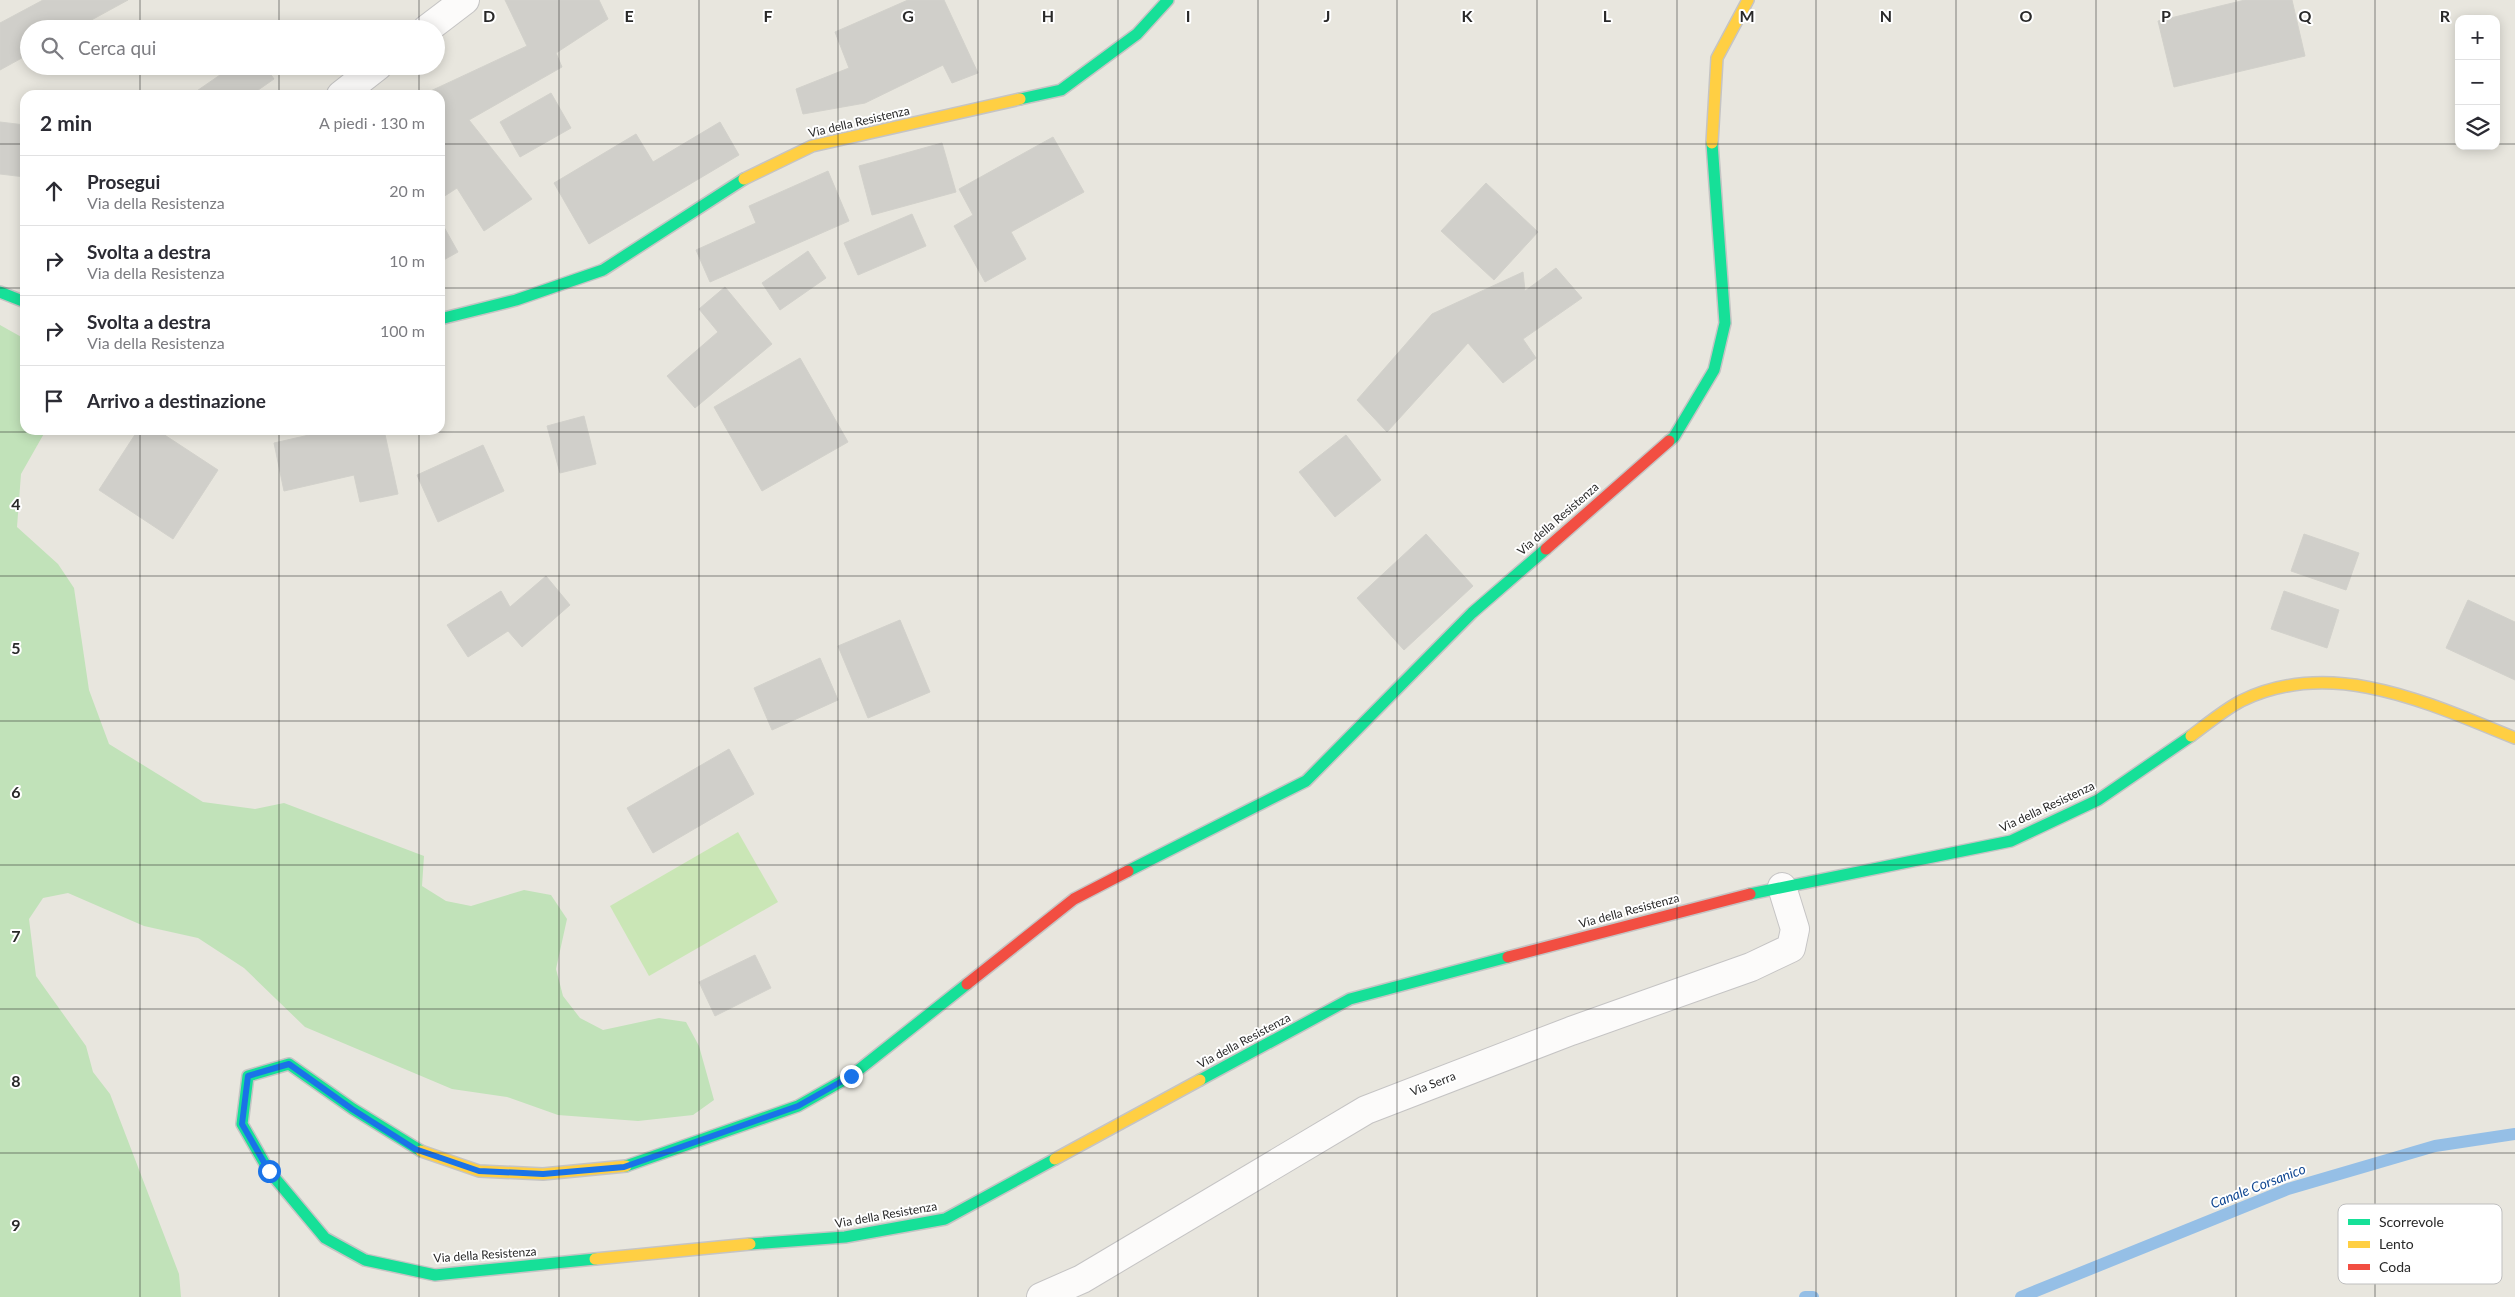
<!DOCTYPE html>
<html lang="it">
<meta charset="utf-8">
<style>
body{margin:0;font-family:Lato,sans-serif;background:#f7f7f7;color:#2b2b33}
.controls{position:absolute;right:15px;top:15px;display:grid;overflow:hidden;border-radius:10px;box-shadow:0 2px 12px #0003}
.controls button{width:45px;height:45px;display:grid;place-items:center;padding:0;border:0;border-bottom:1px solid #e1e1e2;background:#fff;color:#2b2b33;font:25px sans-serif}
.stop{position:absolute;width:15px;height:15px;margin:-11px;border:4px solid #1a73e8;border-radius:50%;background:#fff}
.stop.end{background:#1a73e8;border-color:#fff;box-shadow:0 1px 5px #0008}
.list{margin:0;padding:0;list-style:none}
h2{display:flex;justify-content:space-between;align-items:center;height:65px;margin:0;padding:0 20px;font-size:21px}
h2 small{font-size:16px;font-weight:400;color:#7c7c81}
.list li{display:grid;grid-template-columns:32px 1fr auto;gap:15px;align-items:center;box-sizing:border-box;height:70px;padding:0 20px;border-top:1px solid #e1e1e2}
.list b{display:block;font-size:19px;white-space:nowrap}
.list p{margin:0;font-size:16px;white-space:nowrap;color:#7c7c81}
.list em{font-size:16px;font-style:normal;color:#7c7c81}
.icon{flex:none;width:28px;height:28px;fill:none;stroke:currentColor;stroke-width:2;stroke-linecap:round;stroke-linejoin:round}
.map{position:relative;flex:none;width:2515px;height:1297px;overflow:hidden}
.search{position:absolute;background:#fff;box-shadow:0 2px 12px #0003;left:20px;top:20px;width:425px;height:55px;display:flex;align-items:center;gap:12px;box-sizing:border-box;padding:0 18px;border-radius:28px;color:#7c7c81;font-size:19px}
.panel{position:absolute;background:#fff;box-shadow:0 2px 12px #0003;left:20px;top:90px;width:425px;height:345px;border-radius:15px}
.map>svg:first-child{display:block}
</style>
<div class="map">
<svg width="2515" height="1297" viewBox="0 0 2515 1297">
<rect width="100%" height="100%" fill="#e8e6de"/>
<!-- green -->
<path fill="#c1e2b9" d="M0,325l25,14v91h21l-25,44 -4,53 41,37 16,24 15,102 20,54 94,58 52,7 29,-6 140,53 -2,30 24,15 25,5 53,-16 27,5 16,24 -11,50 7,27 17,22 23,12 56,-12 27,4 13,24 15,54 -21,15 -55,6 -80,-6 -51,-18 -55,-8 -147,-62 -61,-59 -46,-30 -54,-12 -76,-33 -25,5 -14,21 7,57 50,70 7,26 17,22 69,180 2,23h-181z"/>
<!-- pitch -->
<path fill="#cae6b6" d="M738,832l40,70 -129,74 -39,-70z"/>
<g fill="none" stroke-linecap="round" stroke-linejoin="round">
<!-- stream -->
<g stroke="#95bfe6" stroke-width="12">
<path d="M1805,1297h8"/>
<path d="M2021,1297l267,-108 147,-43 80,-12"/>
</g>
</g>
<!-- building -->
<g fill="#d0cfca" stroke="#d2d1cb">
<path d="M43,0h85l-53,29h-46v25l-29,16v-47z"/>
<path d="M505,0h94l9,19 -52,34 6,14 -93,53 63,79 -48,32 -27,-43 -17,11v-104h-18l105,-49z"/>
<path d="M908,0h36l34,73 -26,10 -9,-18 -78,38 -62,11 -7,-25 53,-21 -14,-36z"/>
<path d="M2245,0h47l13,56 -131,31 -16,-66z"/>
<path d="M233,66h32l9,13 -23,16h-60z"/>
<path d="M551,93l20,35 -51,29 -20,-35z"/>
<path d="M0,122l25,3v52l-25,-3z"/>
<path d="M720,122l19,33 -150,89 -35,-61 82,-49 17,28z"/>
<path d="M1053,137l31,55 -73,40 15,27 -41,23 -31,-56 19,-11 -14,-26z"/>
<path d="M942,143l14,49 -84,23 -13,-49z"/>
<path d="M828,171l21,50 -139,61 -14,-32 60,-27 -7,-17z"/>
<path d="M1486,183l52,49 -44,48 -53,-49z"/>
<path d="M912,214l14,32 -68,29 -14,-32z"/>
<path d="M440,220l18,32 -18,10z"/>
<path d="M808,251l18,27 -46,32 -18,-27z"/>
<path d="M1556,268l26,30 -59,41 13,19 -33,25 -35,-40 -81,89 -30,-32 75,-86 91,-42 2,19z"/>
<path d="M725,287l47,57 -77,64 -28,-32 51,-44 -19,-23z"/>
<path d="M800,358l48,84 -86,49 -48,-84z"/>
<path d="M584,416l12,48 -36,9 -13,-47z"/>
<path d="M138,430h19l61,40 -45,69 -74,-49z"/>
<path d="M331,430h53l14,64 -38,8 -6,-27 -70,16 -10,-48z"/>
<path d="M1346,435l35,45 -46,37 -36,-45z"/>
<path d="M483,445l21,46 -66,31 -21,-47z"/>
<path d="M1426,534l47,52 -69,64 -47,-52z"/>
<path d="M2304,534l55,19 -13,37 -55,-19z"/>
<path d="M546,576l24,29 -48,42 -14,-16 -40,26 -21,-32 54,-34 9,16z"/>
<path d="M2284,591l55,19 -12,38 -56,-19z"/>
<path d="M2468,600l47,22v58l-69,-32z"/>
<path d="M900,620l30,72 -62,26 -30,-72z"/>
<path d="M820,658l18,42 -66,30 -18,-42z"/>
<path d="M729,749l25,45 -101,59 -26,-45z"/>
<path d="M755,955l16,33 -56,28 -16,-34z"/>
</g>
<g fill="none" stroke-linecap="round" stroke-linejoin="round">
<defs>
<g id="street">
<path d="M427,29l38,-29"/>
<path d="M341,95l37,-29"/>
<path d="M1041,1297l41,-18 284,-169 205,-79 180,-64 40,-19 4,-19 -13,-42"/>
</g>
<g id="fast">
<path d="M1020,99l41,-9 76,-56 31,-34"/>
<path d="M0,292l25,10"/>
<path d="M440,319l76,-19 87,-30 141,-91"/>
<path d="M1669,441l5,-4 40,-67 11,-47 -13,-180"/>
<path d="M1128,871l178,-90 166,-168 74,-64"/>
<path d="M1750,894l261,-53 87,-41 93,-64"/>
<path d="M1200,1080l150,-81 158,-42"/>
<path d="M421,1151l-68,-42 -64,-45 -41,12 -6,48 27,47 56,67 40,22 70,15 160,-16"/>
<path d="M626,1166l172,-60 53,-30 116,-92"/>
<path d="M750,1244l95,-7 100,-18 110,-60"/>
</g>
<g id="slow">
<path d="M1712,143l5,-85 31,-58"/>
<path d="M744,179l68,-33 208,-47"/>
<path d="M2191,736c16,-12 33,-26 50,-35 91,-45 189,3 274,37"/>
<path d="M421,1151l58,20 64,3 83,-8"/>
<path d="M1055,1159l145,-79"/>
<path d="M595,1259l155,-15"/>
</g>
<g id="jam">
<path d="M1546,549l123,-108"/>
<path d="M1508,957l242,-63"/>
<path d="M967,984l107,-85 54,-28"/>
</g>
</defs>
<!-- street casing -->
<use href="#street" stroke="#c5c4c4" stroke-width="30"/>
<!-- fast casing -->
<use href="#fast" stroke="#c5c4c4" stroke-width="14"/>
<!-- slow casing -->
<use href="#slow" stroke="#c5c4c4" stroke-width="14"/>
<!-- jam casing -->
<use href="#jam" stroke="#c5c4c4" stroke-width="14"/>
<!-- street -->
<use href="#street" stroke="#fcfbfa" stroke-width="28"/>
<!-- fast -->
<use href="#fast" stroke="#16e098" stroke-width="11"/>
<!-- slow -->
<use href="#slow" stroke="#ffcf43" stroke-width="11"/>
<!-- jam -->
<use href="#jam" stroke="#f24e42" stroke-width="11"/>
</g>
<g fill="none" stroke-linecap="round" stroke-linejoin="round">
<!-- route -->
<path stroke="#1a73e8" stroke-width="6" d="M269,1171l-27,-47 6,-48 41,-12 63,45 63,40 64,22 64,3 81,-7 174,-61 53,-30"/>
</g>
<!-- grid -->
<path fill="none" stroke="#292929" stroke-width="1" stroke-opacity="0.55" d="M140,0v29M279,0v29M419,0v29M559,0v1297M699,0v1297M838,0v1297M978,0v1297M1118,0v1297M1258,0v1297M1397,0v1297M1537,0v1297M1677,0v1297M1816,0v1297M1956,0v1297M2096,0v1297M2236,0v1297M2375,0v1297M140,66v29M279,66v29M419,66v29M0,144h25M440,144h2019M2496,144h19M0,288h25M440,288h2075M140,430v867M279,430v867M419,430v867M0,432h2515M0,576h2515M0,721h2515M0,865h2515M0,1009h2515M0,1153h2515"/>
<g text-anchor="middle" stroke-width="4" stroke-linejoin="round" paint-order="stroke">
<!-- street labels -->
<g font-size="12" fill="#292929" stroke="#fff">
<text transform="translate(859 122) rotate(-13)" y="4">Via della Resistenza</text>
<text transform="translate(1558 519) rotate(-41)" y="4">Via della Resistenza</text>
<text transform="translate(2047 807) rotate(-25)" y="4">Via della Resistenza</text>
<text transform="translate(1629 911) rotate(-15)" y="4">Via della Resistenza</text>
<text transform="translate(1244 1041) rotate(-28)" y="4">Via della Resistenza</text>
<text transform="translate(1433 1084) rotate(-21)" y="4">Via Serra</text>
<text transform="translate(886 1215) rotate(-10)" y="4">Via della Resistenza</text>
<text transform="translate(485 1255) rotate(-4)" y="4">Via della Resistenza</text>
</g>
<!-- water labels -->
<g font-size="14" font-style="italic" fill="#134993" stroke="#fff">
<text transform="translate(2258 1186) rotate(-21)" y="5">Canale Corsanico</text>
</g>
</g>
<!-- legend -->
<rect x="2338" y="1204" width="164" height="80" rx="8" fill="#fff" stroke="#bfbfbf" stroke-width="1"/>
<rect x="2348" y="1219" width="22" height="6" fill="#16e098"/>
<rect x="2348" y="1241" width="22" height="7" fill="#ffcf43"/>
<rect x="2348" y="1264" width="22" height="6" fill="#f24e42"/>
<g font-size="14" fill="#292929">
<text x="2379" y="1227">Scorrevole</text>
<text x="2379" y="1249">Lento</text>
<text x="2379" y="1272">Coda</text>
</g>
<g font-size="16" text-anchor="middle" font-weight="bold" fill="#292929" stroke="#fff" stroke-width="4" stroke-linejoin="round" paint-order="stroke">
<text x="489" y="22">D</text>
<text x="629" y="22">E</text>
<text x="768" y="22">F</text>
<text x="908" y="22">G</text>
<text x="1048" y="22">H</text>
<text x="1188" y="22">I</text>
<text x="1327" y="22">J</text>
<text x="1467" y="22">K</text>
<text x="1607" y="22">L</text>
<text x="1747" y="22">M</text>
<text x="1886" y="22">N</text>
<text x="2026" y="22">O</text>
<text x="2166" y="22">P</text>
<text x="2305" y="22">Q</text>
<text x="2445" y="22">R</text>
<text x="16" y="510">4</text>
<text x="16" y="654">5</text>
<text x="16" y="798">6</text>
<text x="16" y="942">7</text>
<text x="16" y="1087">8</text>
<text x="16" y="1231">9</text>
</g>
</svg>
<div class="controls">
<button>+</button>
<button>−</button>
<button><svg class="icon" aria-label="layers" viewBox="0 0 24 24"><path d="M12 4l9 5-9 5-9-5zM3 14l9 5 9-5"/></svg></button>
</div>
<div class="stop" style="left:269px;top:1171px"></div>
<div class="stop end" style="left:851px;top:1076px"></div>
<div class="search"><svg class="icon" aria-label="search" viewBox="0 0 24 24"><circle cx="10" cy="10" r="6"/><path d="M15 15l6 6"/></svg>Cerca qui</div>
<section class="panel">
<h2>2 min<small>A piedi · 130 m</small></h2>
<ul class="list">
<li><svg class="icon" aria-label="ahead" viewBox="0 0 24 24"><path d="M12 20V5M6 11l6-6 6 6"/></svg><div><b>Prosegui</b><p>Via della Resistenza</p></div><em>20 m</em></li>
<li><svg class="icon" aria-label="right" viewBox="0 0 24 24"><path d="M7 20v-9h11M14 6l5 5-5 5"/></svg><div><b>Svolta a destra</b><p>Via della Resistenza</p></div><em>10 m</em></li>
<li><svg class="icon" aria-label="right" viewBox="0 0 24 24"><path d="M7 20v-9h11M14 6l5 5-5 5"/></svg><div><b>Svolta a destra</b><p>Via della Resistenza</p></div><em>100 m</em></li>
<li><svg class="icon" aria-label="arrive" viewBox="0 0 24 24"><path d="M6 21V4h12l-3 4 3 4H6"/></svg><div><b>Arrivo a destinazione</b></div></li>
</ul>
</section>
</div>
